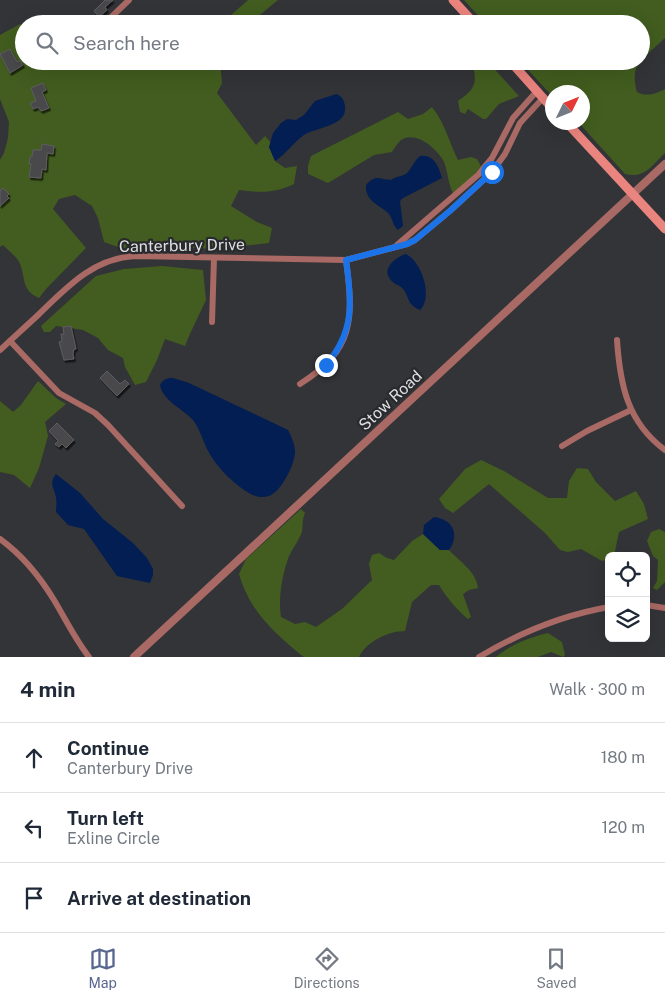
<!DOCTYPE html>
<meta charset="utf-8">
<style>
body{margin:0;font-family:"Public Sans",sans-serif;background:#f2f2f3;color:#1f2937}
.controls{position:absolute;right:15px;bottom:15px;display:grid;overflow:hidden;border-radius:8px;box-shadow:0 5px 20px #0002}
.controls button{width:45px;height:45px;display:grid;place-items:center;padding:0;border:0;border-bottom:1px solid #e0e1e3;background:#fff;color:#1f2937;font:25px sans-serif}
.compass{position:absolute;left:545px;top:85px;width:45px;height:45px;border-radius:50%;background:#fff;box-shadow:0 5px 20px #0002;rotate:47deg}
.stop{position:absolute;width:15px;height:15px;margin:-11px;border:4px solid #1a73e8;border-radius:50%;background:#fff}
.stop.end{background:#1a73e8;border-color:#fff;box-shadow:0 1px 5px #0008}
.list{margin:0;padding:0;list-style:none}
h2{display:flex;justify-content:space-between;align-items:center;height:65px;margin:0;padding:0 20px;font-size:21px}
h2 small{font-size:16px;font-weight:400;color:#747a83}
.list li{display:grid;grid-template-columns:32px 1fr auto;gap:15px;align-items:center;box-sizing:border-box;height:70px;padding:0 20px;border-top:1px solid #e0e1e3}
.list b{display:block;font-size:19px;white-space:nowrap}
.list p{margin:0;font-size:16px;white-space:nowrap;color:#747a83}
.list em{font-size:16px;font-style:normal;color:#747a83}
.icon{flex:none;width:28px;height:28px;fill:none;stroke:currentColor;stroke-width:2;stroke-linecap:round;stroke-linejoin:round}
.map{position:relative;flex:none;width:665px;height:657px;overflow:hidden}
.search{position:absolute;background:#fff;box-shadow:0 5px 20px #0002;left:15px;right:15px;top:15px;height:55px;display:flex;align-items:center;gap:12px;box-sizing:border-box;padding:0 18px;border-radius:28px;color:#747a83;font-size:19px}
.sheet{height:275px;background:#fff}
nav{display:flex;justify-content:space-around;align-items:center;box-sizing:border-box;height:70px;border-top:1px solid #e0e1e3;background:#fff;font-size:14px;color:#747a83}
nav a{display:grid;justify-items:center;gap:2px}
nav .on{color:#596790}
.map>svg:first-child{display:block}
</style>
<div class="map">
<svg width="665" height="657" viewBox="0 0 665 657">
<defs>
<filter id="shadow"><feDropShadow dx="1.5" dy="2.5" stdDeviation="0" flood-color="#0009"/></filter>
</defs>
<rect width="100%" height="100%" fill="#333437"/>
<!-- green -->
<g fill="#425d1f">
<path d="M248,0h30l-29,24h-28z"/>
<path d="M464,0h201v38l-24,22v-36h-155z"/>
<path d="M143,18l7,6h-39l3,-3z"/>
<path d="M20,24l4,4v33h196l2,22 -5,10 39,52 9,-9 6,7 -2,4 6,14 10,7 12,-2 -3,18c-18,9 -35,9 -55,6l-8,16 26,16 15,6 -3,15 -53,6 -41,-2 -46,2 -11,-2 -14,-5 -6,-24 -6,-12 -17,-11 -16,4 -6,10 33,39 -40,41 -7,9c-20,-9 -12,-23 -21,-38 -4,-5 -10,-10 -15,-15l-3,2v-87l4,-7 4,-15 1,-16 -9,-23v-64z"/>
<path d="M479,61l9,1 31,34 -20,8 -13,15h-3l-15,-10 -3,5 -5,-2 -2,-11c15,-11 20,-16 15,-35z"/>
<path d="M520,61h120c-7,9 -6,21 -3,31 9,5 19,2 28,-3v64c-13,12 -20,26 -40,21l-46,-51 3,-1v-30h-30v4z"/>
<path d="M432,107c13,16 17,35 26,53l13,-3 6,2 4,7 -8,10 -20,17c-5,-10 -5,-21 -9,-31 -6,-12 -24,-28 -39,-24 -6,2 -10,9 -13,14l-18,3 -46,28 -20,-9v-8l3,-10 87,-44 10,7 15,-5z"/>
<path d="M162,266l41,4 3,30 -17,36 -4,10 -20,-7 -8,21 -11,22 -11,3 -10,-18 -2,-9 -15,-8 -10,-12 -15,-8 -27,-4 -6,6h-6l-3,-6 55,-50 28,-7z"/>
<path d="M38,381l18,17 10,6 -21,18 3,14 -9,32 -9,20 -16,-13 -14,-3v-71l13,11 8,-7z"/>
<path d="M481,460l23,11 44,27h19l2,-17 8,-13 11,1 8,13 19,19 21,-10 8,13 4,15 -29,13 -5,24h-5v3l-7,2 -21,-12 -13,3 -8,-2 -15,-17 -56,-49 -36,29 -8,-5 -6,-9 26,-30z"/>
<path d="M301,509l4,4c-3,7 -2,12 -3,19 -3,8 -9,16 -13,24 -7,19 -11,42 -8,61l14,7 10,-2 11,5 26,-18 30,-29 -3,-16 3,-9 7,-2 8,5 7,2 18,-19 11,-7 17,16h9c11,12 27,21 29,38l-9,2 -6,4 8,23 -3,2c-12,-10 -21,-21 -29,-34h-8l-19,17 -7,29c-17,0 -39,11 -46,26h-55l-3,-2c-29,-24 -51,-44 -62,-81l7,-15z"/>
<path d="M659,529l6,3v50l-8,8 -4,-2 4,-7 1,-21 -5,-4 -6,-15 4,-9z"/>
<path d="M548,633l14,9 3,13 -2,2 -12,-5 -13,5h-42c13,-12 35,-20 52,-24z"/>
</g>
<!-- water -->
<g fill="#021e52">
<path d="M336,94c6,2 8,6 9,12 3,20 -28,21 -41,29 -10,7 -18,19 -29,26l-6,-14 4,-14 8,-10 6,-4 9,1 8,-5 11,-14z"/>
<path d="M420,156c14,-2 19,11 22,22l-39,20 -3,3 3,25 -5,4c-6,-5 -5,-13 -11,-18 -9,-8 -22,-11 -21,-27 10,-11 12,-6 25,-5 5,-4 11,-3 16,-7 5,-5 7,-12 13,-17z"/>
<path d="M405,254c16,5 29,44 15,56 -13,-6 -10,-10 -16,-20 -3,-4 -7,-5 -10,-7 -15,-12 -1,-24 11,-29z"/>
<path d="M173,378l16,5 99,47c3,6 7,14 7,22 0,12 -14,40 -26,44 -9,3 -18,-1 -25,-6 -14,-10 -28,-24 -36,-39 -5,-10 -8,-22 -15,-31 -10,-11 -30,-19 -33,-35 3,-6 7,-7 13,-7z"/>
<path d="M56,474l24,19 23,26 30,24 14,15 6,11v6l-3,8 -33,-7 -33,-47 -16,-4 -12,-13c0,-5 1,-9 0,-14 -1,-10 -8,-14 0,-24z"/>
<path d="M434,517c19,2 26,18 15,33h-9l-17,-16 1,-9z"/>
</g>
<!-- building -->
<g fill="#4a494b" stroke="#5e5d60" filter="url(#shadow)">
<path d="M105,0h8l-8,7 2,3 -8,7 -5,-6z"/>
<path d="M10,49l7,13 3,-2 3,5 -13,8 -10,-19z"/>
<path d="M43,83l3,7 -4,2 7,16 -8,3 -3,-4 -5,2 -3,-6 6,-2 -5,-13z"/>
<path d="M42,144l12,2 -1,8 -6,-1 -1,17 -4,-1 -1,9 -12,-1 2,-13h-2l1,-7 2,-1 1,-6h8z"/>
<path d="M3,188l6,6 -2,2 2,2 -9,8v-15z"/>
<path d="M71,326l5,23h-2l-1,5 1,5 -10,1 -5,-18 3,-1 -1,-7h3l-1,-7z"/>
<path d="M107,371l13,13 5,-4 4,4 -12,12 -17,-18z"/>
<path d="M57,423l17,17 -8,8 -4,-4 -3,3 -4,-3 3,-3 -9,-10z"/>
</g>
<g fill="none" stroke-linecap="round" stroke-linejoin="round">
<!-- minor -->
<g stroke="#a96964" stroke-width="6">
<path d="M104,24l25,-24"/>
<path d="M397,245l81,-70 14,-17 21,-40 24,-27"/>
<path d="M212,322l2,-64"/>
<path d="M617,340c3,44 10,82 48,110"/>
<path d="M10,341l49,52 36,20 13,12 74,81"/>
<path d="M0,350c12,-11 25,-23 37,-34 29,-28 56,-58 98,-60l211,4 61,-16 8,-4 36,-30 41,-38 13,-18 15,-31 23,-25"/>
<path d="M300,384c54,-34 54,-65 46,-124"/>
<path d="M562,446l25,-15 44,-21"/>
<path d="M0,539c22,16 40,38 54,61 12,20 21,39 35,57"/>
<path d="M646,605l19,3"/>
<path d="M479,657c40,-24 84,-42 130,-50"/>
</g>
<!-- tertiary -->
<path stroke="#a96964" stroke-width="8" d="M134,657l531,-493"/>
<!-- secondary -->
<g stroke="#ea847e" stroke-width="9">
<path d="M453,0l22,24"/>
<path d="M510,61l42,47"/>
<path d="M566,122l99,107"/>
</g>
</g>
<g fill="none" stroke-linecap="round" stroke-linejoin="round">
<!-- route -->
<path stroke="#1a73e8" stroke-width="6" d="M326,365c29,-34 26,-64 20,-105l61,-16 8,-4 36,-30 41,-38"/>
</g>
<g text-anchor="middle" stroke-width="4.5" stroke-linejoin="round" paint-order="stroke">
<!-- street labels -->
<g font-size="16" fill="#dedfe1" stroke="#292a2d">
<text transform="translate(182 245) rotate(-1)" y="6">Canterbury Drive</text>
<text transform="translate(390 400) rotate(-43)" y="6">Stow Road</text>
</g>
</g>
</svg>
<div class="controls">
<button><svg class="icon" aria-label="locate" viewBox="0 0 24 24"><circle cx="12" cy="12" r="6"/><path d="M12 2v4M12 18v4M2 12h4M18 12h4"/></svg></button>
<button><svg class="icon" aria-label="layers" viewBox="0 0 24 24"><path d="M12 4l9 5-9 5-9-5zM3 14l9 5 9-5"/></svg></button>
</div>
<svg class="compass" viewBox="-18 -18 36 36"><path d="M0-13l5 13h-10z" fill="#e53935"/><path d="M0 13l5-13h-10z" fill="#747a83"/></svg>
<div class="stop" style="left:492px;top:172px"></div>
<div class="stop end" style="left:326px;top:365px"></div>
<div class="search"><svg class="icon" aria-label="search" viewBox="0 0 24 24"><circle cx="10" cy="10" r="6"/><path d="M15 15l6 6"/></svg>Search here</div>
</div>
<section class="sheet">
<h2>4 min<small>Walk · 300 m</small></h2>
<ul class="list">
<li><svg class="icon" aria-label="ahead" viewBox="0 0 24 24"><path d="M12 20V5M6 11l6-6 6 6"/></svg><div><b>Continue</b><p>Canterbury Drive</p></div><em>180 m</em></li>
<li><svg class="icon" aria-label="left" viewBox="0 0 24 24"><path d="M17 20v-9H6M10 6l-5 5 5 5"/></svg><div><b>Turn left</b><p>Exline Circle</p></div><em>120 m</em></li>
<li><svg class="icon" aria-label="arrive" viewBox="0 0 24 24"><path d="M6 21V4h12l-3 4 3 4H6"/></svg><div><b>Arrive at destination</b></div></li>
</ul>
</section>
<nav>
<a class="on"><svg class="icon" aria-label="map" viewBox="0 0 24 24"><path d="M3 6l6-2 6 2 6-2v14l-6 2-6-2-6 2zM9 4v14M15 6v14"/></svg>Map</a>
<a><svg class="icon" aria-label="directions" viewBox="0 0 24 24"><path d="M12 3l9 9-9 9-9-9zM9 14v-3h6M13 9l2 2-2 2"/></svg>Directions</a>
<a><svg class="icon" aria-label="saved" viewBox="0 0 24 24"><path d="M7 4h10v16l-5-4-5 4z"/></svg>Saved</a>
</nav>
